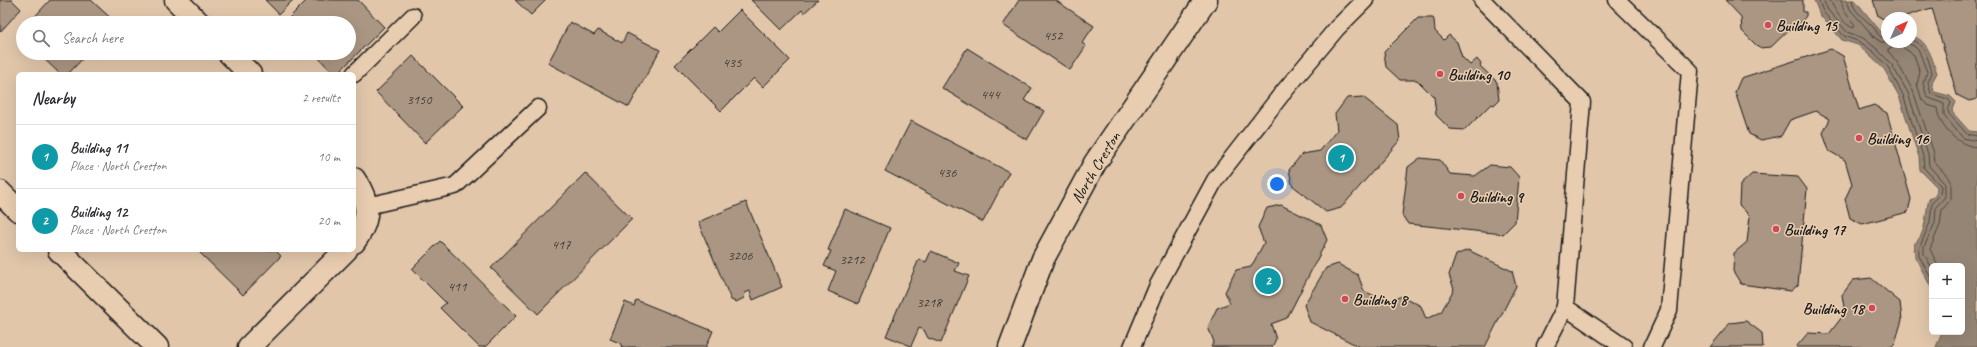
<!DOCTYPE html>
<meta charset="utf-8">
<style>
body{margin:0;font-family:Caveat,sans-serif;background:#f7f7f7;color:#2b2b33}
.controls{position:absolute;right:12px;bottom:12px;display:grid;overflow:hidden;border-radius:6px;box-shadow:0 4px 16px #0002}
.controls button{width:36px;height:36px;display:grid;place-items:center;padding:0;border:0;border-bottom:1px solid #e1e1e2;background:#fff;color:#2b2b33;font:20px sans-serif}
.compass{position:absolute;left:1881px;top:12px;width:36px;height:36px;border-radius:50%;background:#fff;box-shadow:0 4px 16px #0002;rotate:45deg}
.you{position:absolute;left:1277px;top:184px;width:14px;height:14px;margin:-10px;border:3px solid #fff;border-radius:50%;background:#1a73e8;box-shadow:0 0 0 6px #1a73e833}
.badge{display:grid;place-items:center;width:26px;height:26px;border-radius:50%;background:#0f766e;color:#fff;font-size:13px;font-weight:700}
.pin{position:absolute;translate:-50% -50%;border:2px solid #fff;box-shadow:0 1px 4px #0006}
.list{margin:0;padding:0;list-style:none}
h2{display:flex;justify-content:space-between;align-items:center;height:52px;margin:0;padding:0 16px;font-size:17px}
h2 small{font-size:13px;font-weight:400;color:#7c7c81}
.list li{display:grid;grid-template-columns:26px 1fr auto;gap:12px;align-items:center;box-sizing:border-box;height:64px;padding:0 16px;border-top:1px solid #e1e1e2}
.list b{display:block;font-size:15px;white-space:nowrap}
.list p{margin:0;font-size:13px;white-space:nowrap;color:#7c7c81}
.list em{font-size:13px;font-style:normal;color:#7c7c81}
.icon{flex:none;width:22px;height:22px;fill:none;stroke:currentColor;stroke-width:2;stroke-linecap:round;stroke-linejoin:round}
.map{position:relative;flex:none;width:1977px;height:347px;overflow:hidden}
.search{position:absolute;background:#fff;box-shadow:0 4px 16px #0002;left:16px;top:16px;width:340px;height:44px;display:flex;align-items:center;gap:10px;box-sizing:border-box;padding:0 14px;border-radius:22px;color:#7c7c81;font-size:15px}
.panel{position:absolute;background:#fff;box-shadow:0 4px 16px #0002;left:16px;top:72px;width:340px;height:180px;border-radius:6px}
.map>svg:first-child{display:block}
</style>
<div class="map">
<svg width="1977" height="347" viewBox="0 0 1977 347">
<rect width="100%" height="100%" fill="#e1c6aa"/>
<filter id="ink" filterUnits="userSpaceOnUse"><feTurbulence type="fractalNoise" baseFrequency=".025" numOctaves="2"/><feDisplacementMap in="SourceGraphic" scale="8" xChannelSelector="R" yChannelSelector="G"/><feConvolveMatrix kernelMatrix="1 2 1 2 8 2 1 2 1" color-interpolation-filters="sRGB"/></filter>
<g filter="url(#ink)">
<!-- water -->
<path fill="#958574" stroke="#655b51" d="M1814,0h41l26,32 6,1v9h24v-6c17,3 21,23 26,37l-5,9 2,10 16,4 6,6 -4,10 17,19 8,1v215h-41l6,-15h20v-66h-30v23l-17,-32 -1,-13c13,-10 11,-31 15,-45 7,-2 8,-6 8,-12l-17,-17 -1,-13 -20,-61 -15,-27 -26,-24 -16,-5 -22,-25z"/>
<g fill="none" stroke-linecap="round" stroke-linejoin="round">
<!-- shore -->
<g stroke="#4c463f" stroke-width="1">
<path d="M1818,0l6,13 20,23 16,6 14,10 14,15 15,28 20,61 1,12 17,18 -1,9 -8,8 -2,19 -11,27v7l13,24"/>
<path d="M1823,0l5,10 19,22 16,6 14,11 15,16 16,28 20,61 1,12 16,18v13l-9,10 -1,16 -11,24v7l8,14"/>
<path d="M1830,0c4,9 14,26 24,28l1,-3 -11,-14 -3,-11"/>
<path d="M1847,0l3,9 25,29 6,4h8"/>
<path d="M1852,0c1,12 14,19 21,27 3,3 4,7 8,10h6"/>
<path d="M1911,40c14,3 18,21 21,33l-4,9 3,12 17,5 3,4 -3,7 1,4 18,20 10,2"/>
<path d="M1904,42l10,4 5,5 8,21 -4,11 4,14 17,7v12l19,22 14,3"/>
<path d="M1938,266l-8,-17 10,-24 2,-15 9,-11v-16l-3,-6 -13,-14 -1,-10 -21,-62 -16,-29 -9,-11v-2l10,-5 16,11 6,17 -3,12 5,16 6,5 9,3c2,19 21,38 40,39"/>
</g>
</g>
<!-- building -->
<g fill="#aa9682" stroke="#1c1c1c">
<path d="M0,0h12l9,9 -21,23z"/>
<path d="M50,0h41l25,23h-87z"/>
<path d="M265,0h28l-14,14z"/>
<path d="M307,0h51l26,27 -47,47h-3l-20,-21h35v-30h-65z"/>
<path d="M515,0h31l-15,15z"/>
<path d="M751,0h67l-14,13 -2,-3 -21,20z"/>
<path d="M1019,0h36l39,26 -12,17 4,3 -16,24 -67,-45z"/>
<path d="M1725,0h78v12h3v4l-8,9 -3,-1 -24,23 -12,1 -17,-17 -1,-14z"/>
<path d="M1873,0h104v99l-8,2 -12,-6 -25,-87 -33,10h-12v3l-9,-5z"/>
<path d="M740,10l50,50 -27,27 -9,-9 -33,33 -46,-46 38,-38 5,5z"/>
<path d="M1418,18h15l1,2 1,11 9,9 5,-5 8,7 5,15 8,8 7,-6 4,5 -1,2 17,16 2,18 -5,5 -3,-1 -26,26 -15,-1 -14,-14 -2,-18 -17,-17h-17l-14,-13 -2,-15z"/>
<path d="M570,22l24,13 4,-5 24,13 5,-10 33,17 -31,57 -81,-44z"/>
<path d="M967,48l65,40 -8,12 20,11 -17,29 -85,-52z"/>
<path d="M1831,49l12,7 16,54 15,-5 13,8 24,86 -3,13 -46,12 -12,-6 -5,-19 7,-15 -7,-24 -16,-9 -6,-18 7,-14 -14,-8 -26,9 -9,16 -20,4 -12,-6 -14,-42 6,-14z"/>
<path d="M38,53h50l-20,21h-8z"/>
<path d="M413,56l50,50 -38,37 -49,-51z"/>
<path d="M1363,97l35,28 2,15 -59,68 -15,4 -34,-27 -3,-15 13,-16 18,-3 17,-21 -2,-16 12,-16z"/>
<path d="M911,121l98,51 -26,50 -98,-51z"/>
<path d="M1420,158l20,2 10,14 25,2 15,-11 20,2 9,10 -4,45 -12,12 -95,-10 -6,-9 6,-48z"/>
<path d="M585,173l47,46 -94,95 -47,-46z"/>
<path d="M1752,174l46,3 9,12 -9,96 -7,6 -50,-7 -8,-13 1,-18 13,-11 3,-26 -11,-11 1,-20z"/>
<path d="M746,202l36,85 -29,13 -3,-9 -5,2 -1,5 -8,4 -5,-2 -33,-78z"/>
<path d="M1281,205l40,20 6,15 -40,78 -16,6 5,15 -4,8h-61l3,-5 -6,-15 9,-19 13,-5 -5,-11 11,-22 15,-3 13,-24 -6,-16 9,-19z"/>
<path d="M845,209l45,19 -32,76 -30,-13 8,-20 -12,-5 7,-15 -3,-1z"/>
<path d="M440,241l76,75 -31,31h-6l-39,-39 6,-5 -34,-34z"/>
<path d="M197,250h78l6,6 -38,39z"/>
<path d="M1468,250l44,21 4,15 -31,61h-125l-50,-25 -6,-17 22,-37 12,-4 20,11 6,16 23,11 15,-6 19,10 5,13 15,-7 13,-23 -5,-14 7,-20z"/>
<path d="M931,251l28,12 -4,8 14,5 -28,67 -13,-5 -4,-8 -5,-2 -8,18 -25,-10 33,-77 7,3z"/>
<path d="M1871,278l29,24 2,18 -7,23 -4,4h-95l12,-14 21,1 16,-21 -3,-18 11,-15z"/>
<path d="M636,300l77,31 -7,16h-85l1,-3 -12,-5 15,-37 9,4z"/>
<path d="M1746,321l16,12 1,14h-53l20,-24z"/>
</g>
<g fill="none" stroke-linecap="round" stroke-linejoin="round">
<defs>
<g id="service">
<path d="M1482,0l100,102 -17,205 -20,40"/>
<path d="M1617,0l73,71 -21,239 -17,37"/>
<path d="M354,74l59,-58"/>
<path d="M367,206l88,-20 83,-78"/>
<path d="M1565,307l59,40"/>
<path d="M1132,347l26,-62 57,-105 66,-85 56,-67 28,-28"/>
</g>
<g id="minor">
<path d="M176,0l23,23"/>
<path d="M229,53l21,21"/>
<path d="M354,179c16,23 17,40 0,63"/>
<path d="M249,347l97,-97"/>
<path d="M1010,347l33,-88 52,-96 111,-163"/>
</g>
<g id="secondary">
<path d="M0,192l18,18"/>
<path d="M59,250l98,97"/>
</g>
</defs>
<!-- service casing -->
<use href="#service" stroke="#1c1c1c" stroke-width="19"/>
<!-- minor casing -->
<use href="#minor" stroke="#1c1c1c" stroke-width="25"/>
<!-- secondary casing -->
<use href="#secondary" stroke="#1c1c1c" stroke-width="25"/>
<!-- service -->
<use href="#service" stroke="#e9cdb0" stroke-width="16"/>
<!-- minor -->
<use href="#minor" stroke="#e9cdb0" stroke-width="22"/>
<!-- secondary -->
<use href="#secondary" stroke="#e9cdb0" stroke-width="22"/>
</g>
</g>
<!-- markers -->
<g fill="#d1495b" stroke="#e9cdb0" stroke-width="1.5">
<circle cx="1768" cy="25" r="4"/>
<circle cx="1440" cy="74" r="4"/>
<circle cx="1859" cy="138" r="4"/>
<circle cx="1461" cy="196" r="4"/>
<circle cx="1776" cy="229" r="4"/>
<circle cx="1345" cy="299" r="4"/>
<circle cx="1872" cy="308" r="4"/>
</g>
<g text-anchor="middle" stroke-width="3" stroke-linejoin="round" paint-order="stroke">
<!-- number labels -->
<g font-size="14" fill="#403a36">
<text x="1053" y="40">452</text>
<text x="732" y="67">435</text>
<text x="990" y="99">444</text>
<text x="419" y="104">3150</text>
<text x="947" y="177">436</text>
<text x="561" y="249">417</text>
<text x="740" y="260">3206</text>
<text x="852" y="264">3212</text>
<text x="457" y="291">411</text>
<text x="929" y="307">3218</text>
</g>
<!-- poi labels -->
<g font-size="16" font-weight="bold" fill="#1c1c1c" stroke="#e9cdb0" text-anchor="start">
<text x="1776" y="31">Building 15</text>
<text x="1448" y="80">Building 10</text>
<text x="1867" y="144">Building 16</text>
<text x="1469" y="202">Building 9</text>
<text x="1784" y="235">Building 17</text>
<text x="1353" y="305">Building 8</text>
<text x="1864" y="314" text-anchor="end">Building 18</text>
</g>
<!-- street labels -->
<g font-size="16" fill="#1c1c1c" stroke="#e9cdb0">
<text transform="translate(1095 167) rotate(-59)" y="6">North Creston</text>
</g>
</g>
</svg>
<div class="controls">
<button>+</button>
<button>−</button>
</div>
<svg class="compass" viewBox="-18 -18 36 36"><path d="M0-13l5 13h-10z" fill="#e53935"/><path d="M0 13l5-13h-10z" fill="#7c7c81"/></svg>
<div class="you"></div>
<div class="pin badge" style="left:1341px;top:158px;background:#0f9aa8">1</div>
<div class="pin badge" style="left:1268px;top:281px;background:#0f9aa8">2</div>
<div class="search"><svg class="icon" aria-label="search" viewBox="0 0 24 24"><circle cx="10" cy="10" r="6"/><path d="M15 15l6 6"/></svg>Search here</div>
<section class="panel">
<h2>Nearby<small>2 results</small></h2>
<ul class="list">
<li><span class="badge" style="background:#0f9aa8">1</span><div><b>Building 11</b><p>Place · North Creston</p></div><em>10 m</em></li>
<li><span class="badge" style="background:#0f9aa8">2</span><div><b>Building 12</b><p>Place · North Creston</p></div><em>20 m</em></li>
</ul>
</section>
</div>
